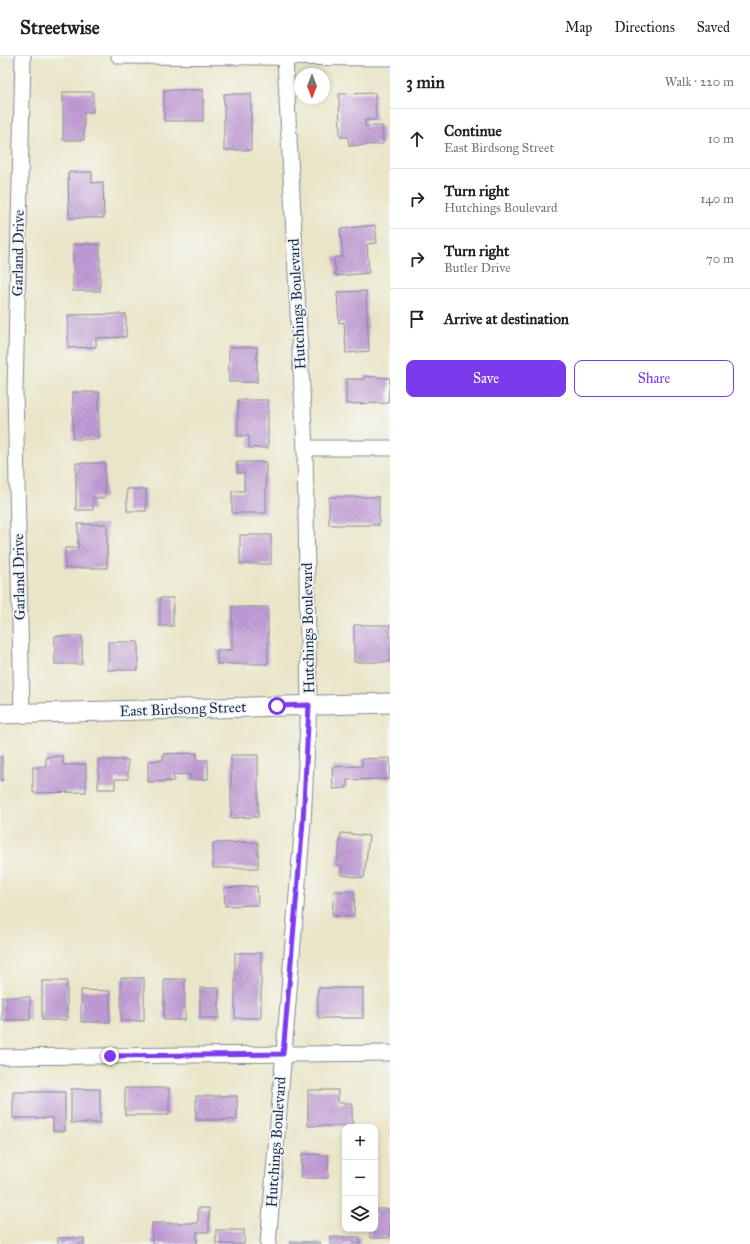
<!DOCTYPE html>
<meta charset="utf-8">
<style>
body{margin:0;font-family:"IM FELL Great Primer",serif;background:#f6f6f6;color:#222}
.controls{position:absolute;right:12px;bottom:12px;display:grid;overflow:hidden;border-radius:8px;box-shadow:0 2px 6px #0003}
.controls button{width:36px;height:36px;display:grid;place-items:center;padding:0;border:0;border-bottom:1px solid #e0e0e0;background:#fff;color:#222;font:20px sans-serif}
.compass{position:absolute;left:294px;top:12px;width:36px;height:36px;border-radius:50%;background:#fff;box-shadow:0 2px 6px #0003;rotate:180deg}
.stop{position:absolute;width:12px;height:12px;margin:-9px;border:3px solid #7c3aed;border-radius:50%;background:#fff}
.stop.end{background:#7c3aed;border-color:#fff;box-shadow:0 1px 4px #0008}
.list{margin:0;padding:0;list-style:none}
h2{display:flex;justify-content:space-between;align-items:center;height:52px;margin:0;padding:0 16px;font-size:17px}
h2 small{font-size:13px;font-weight:400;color:#767676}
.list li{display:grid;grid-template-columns:26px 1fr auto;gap:12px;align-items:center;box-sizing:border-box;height:60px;padding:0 16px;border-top:1px solid #e0e0e0}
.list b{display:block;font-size:15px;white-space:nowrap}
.list p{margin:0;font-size:13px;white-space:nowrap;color:#767676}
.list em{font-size:13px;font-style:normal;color:#767676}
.actions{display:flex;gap:8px;padding:12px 16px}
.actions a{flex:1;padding:9px 0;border:1px solid #7c3aed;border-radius:8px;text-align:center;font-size:14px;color:#7c3aed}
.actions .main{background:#7c3aed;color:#fff}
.icon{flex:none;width:22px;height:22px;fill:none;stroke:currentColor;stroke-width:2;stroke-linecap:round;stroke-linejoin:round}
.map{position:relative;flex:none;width:390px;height:1188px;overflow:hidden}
header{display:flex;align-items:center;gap:24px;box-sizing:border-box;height:56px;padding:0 20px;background:#fff;border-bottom:1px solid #e0e0e0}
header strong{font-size:19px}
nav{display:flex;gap:22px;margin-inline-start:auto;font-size:14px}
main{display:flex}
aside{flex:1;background:#fff}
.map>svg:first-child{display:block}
</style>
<header>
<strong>Streetwise</strong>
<nav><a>Map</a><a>Directions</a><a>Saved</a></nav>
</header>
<main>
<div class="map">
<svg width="390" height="1188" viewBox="0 0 390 1188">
<defs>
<pattern id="building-back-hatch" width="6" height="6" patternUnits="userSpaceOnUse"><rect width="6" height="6" fill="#c19bd6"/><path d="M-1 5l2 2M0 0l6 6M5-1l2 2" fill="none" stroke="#9c7fb1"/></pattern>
</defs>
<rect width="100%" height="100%" fill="#f6f6f2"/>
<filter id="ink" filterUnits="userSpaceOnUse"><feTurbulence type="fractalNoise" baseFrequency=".025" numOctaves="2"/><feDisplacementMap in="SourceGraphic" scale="8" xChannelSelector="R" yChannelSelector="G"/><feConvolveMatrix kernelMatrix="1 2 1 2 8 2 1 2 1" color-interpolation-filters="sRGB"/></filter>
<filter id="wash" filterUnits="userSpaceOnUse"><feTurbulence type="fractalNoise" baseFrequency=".012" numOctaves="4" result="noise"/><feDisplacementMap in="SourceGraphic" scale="16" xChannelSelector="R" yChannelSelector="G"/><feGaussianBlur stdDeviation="0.9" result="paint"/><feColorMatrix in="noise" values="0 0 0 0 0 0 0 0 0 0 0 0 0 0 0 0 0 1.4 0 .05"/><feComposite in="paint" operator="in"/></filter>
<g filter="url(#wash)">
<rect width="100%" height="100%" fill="#eae5c8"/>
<g id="blocks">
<!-- building -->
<g fill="url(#building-back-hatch)">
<rect x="164" y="34" width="39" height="31"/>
<path d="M63,36h30v20h-9v28h-21z"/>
<path d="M375,37l1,27h-11v6h17l1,18 -34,2 -1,-9h-8l-1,-43z"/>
<rect x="224" y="38" width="27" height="56"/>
<path d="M68,116h24v11l11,-1 1,36h-35z"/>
<path d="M375,169l2,18 -10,1 2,29 -33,3 -2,-19h9l-3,-28z"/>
<rect x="73" y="188" width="27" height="47"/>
<path d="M366,235l3,60 -23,2 -2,-31 -5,1 -2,-31z"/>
<path d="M126,258v23l-30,1v9l-28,1v-33z"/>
<rect x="229" y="291" width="28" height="35"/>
<path d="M364,320l26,2 -2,25 -42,1v-25h18z"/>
<rect x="73" y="336" width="26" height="47"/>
<path d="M238,344h30v48h-19v-12h-11z"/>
<path d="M237,406h29v51h-34v-22h12v-18h-7z"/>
<path d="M76,407h29v35h-12v12h-17z"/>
<rect x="127" y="433" width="19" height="22"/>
<rect x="329" y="441" width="50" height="28"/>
<path d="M78,468h29v44h-42v-20h13z"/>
<rect x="240" y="479" width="31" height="29"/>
<rect x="160" y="542" width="13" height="28"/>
<path d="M232,551h36v57h-51v-14h15z"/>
<rect x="354" y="569" width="36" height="37"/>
<rect x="55" y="580" width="27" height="28"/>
<rect x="108" y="586" width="30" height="28"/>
<path d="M197,697v7h11v19l-18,1v-6l-17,1 1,6 -26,1v-21l15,-1v-6z"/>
<path d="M231,699h27v62l-27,1z"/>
<path d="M0,700h2l1,24 -3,1z"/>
<path d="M63,700v9l23,-1v28l-53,1v-26h13v-10z"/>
<path d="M390,702v21l-43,1v8l-14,1 -1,-22 30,-1v-7z"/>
<path d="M98,704h30v19h-13v10h-17z"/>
<path d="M341,777l28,3 -5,42 -23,-3 1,-9 -5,-1z"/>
<path d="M258,786v26h-45v-25z"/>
<path d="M257,830l1,19 -33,1 -1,-18z"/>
<path d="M334,835l21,1 -1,25 -22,-1z"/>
<rect x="235" y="897" width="26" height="65"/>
<rect x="121" y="922" width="23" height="43"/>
<rect x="164" y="923" width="21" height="41"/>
<rect x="42" y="925" width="25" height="39"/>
<rect x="200" y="932" width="19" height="30"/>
<rect x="318" y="932" width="45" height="30"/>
<path d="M81,934l29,1v31h-29z"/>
<rect x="2" y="941" width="28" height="23"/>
<rect x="125" y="1032" width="44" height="27"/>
<rect x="71" y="1033" width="29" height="34"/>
<path d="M308,1034h30v13h14v23h-44z"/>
<path d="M13,1036h52v39h-12v-13h-40z"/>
<rect x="196" y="1040" width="41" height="24"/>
<path d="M302,1098l26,1v23h-27z"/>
<path d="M198,1152h11v24h-12v12h-45v-21h46z"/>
<path d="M375,1153h15v29h-20v-9h5z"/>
<rect x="216" y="1174" width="28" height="14"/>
<rect x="330" y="1181" width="30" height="7"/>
<rect x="58" y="1182" width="26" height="6"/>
<rect x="291" y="1186" width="29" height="2"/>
</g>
</g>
</g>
<g filter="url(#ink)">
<use href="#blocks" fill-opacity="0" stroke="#828a93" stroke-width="1"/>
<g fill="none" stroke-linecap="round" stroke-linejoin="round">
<defs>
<g id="minor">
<path d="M119,0l271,2"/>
<path d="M305,392h85"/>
<path d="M22,658l-7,-323 8,-335"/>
<path d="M0,1001l390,-4"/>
<path d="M268,1188l35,-422 6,-117 -4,-257 -20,-389"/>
</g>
<path id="tertiary" d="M0,658l390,-11"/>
</defs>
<!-- minor casing -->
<use href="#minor" stroke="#828a93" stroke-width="17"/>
<!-- tertiary casing -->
<use href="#tertiary" stroke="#828a93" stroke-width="21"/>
<!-- minor -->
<use href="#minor" stroke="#fff" stroke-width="15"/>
<!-- tertiary -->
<use href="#tertiary" stroke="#fff" stroke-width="19"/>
</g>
</g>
<g fill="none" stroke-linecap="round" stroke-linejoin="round" filter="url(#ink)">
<!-- route -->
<path stroke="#7c3aed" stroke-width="5" d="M110,1000l173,-2 20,-232 6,-117 -32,1"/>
</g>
<g text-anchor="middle" stroke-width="3.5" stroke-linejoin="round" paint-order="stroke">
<!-- street labels -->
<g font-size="15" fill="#1b2f5e" stroke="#f6f6f2">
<text transform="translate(18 197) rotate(-89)" y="5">Garland Drive</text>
<text transform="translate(297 248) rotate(-93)" y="5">Hutchings Boulevard</text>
<text transform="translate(19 521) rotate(-91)" y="5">Garland Drive</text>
<text transform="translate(308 572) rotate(-91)" y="5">Hutchings Boulevard</text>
<text transform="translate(183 653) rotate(-2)" y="5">East Birdsong Street</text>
<text transform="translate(276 1086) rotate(-86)" y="5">Hutchings Boulevard</text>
</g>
</g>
</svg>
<div class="controls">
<button>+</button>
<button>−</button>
<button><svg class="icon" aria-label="layers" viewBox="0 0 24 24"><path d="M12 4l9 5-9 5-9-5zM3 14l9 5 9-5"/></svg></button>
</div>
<svg class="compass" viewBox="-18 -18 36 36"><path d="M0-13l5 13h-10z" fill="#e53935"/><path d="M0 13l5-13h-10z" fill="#767676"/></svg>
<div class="stop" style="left:277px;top:650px"></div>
<div class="stop end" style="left:110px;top:1000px"></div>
</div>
<aside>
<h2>3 min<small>Walk · 220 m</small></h2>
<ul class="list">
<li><svg class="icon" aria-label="ahead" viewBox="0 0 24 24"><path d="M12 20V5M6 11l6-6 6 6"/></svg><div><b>Continue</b><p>East Birdsong Street</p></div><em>10 m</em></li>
<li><svg class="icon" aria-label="right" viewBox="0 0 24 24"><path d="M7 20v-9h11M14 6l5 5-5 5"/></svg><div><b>Turn right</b><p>Hutchings Boulevard</p></div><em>140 m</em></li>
<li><svg class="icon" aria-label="right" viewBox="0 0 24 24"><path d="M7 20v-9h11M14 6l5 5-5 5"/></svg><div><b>Turn right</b><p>Butler Drive</p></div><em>70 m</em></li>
<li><svg class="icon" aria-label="arrive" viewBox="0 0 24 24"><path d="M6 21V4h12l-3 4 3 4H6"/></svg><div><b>Arrive at destination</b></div></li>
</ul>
<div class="actions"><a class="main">Save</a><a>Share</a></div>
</aside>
</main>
